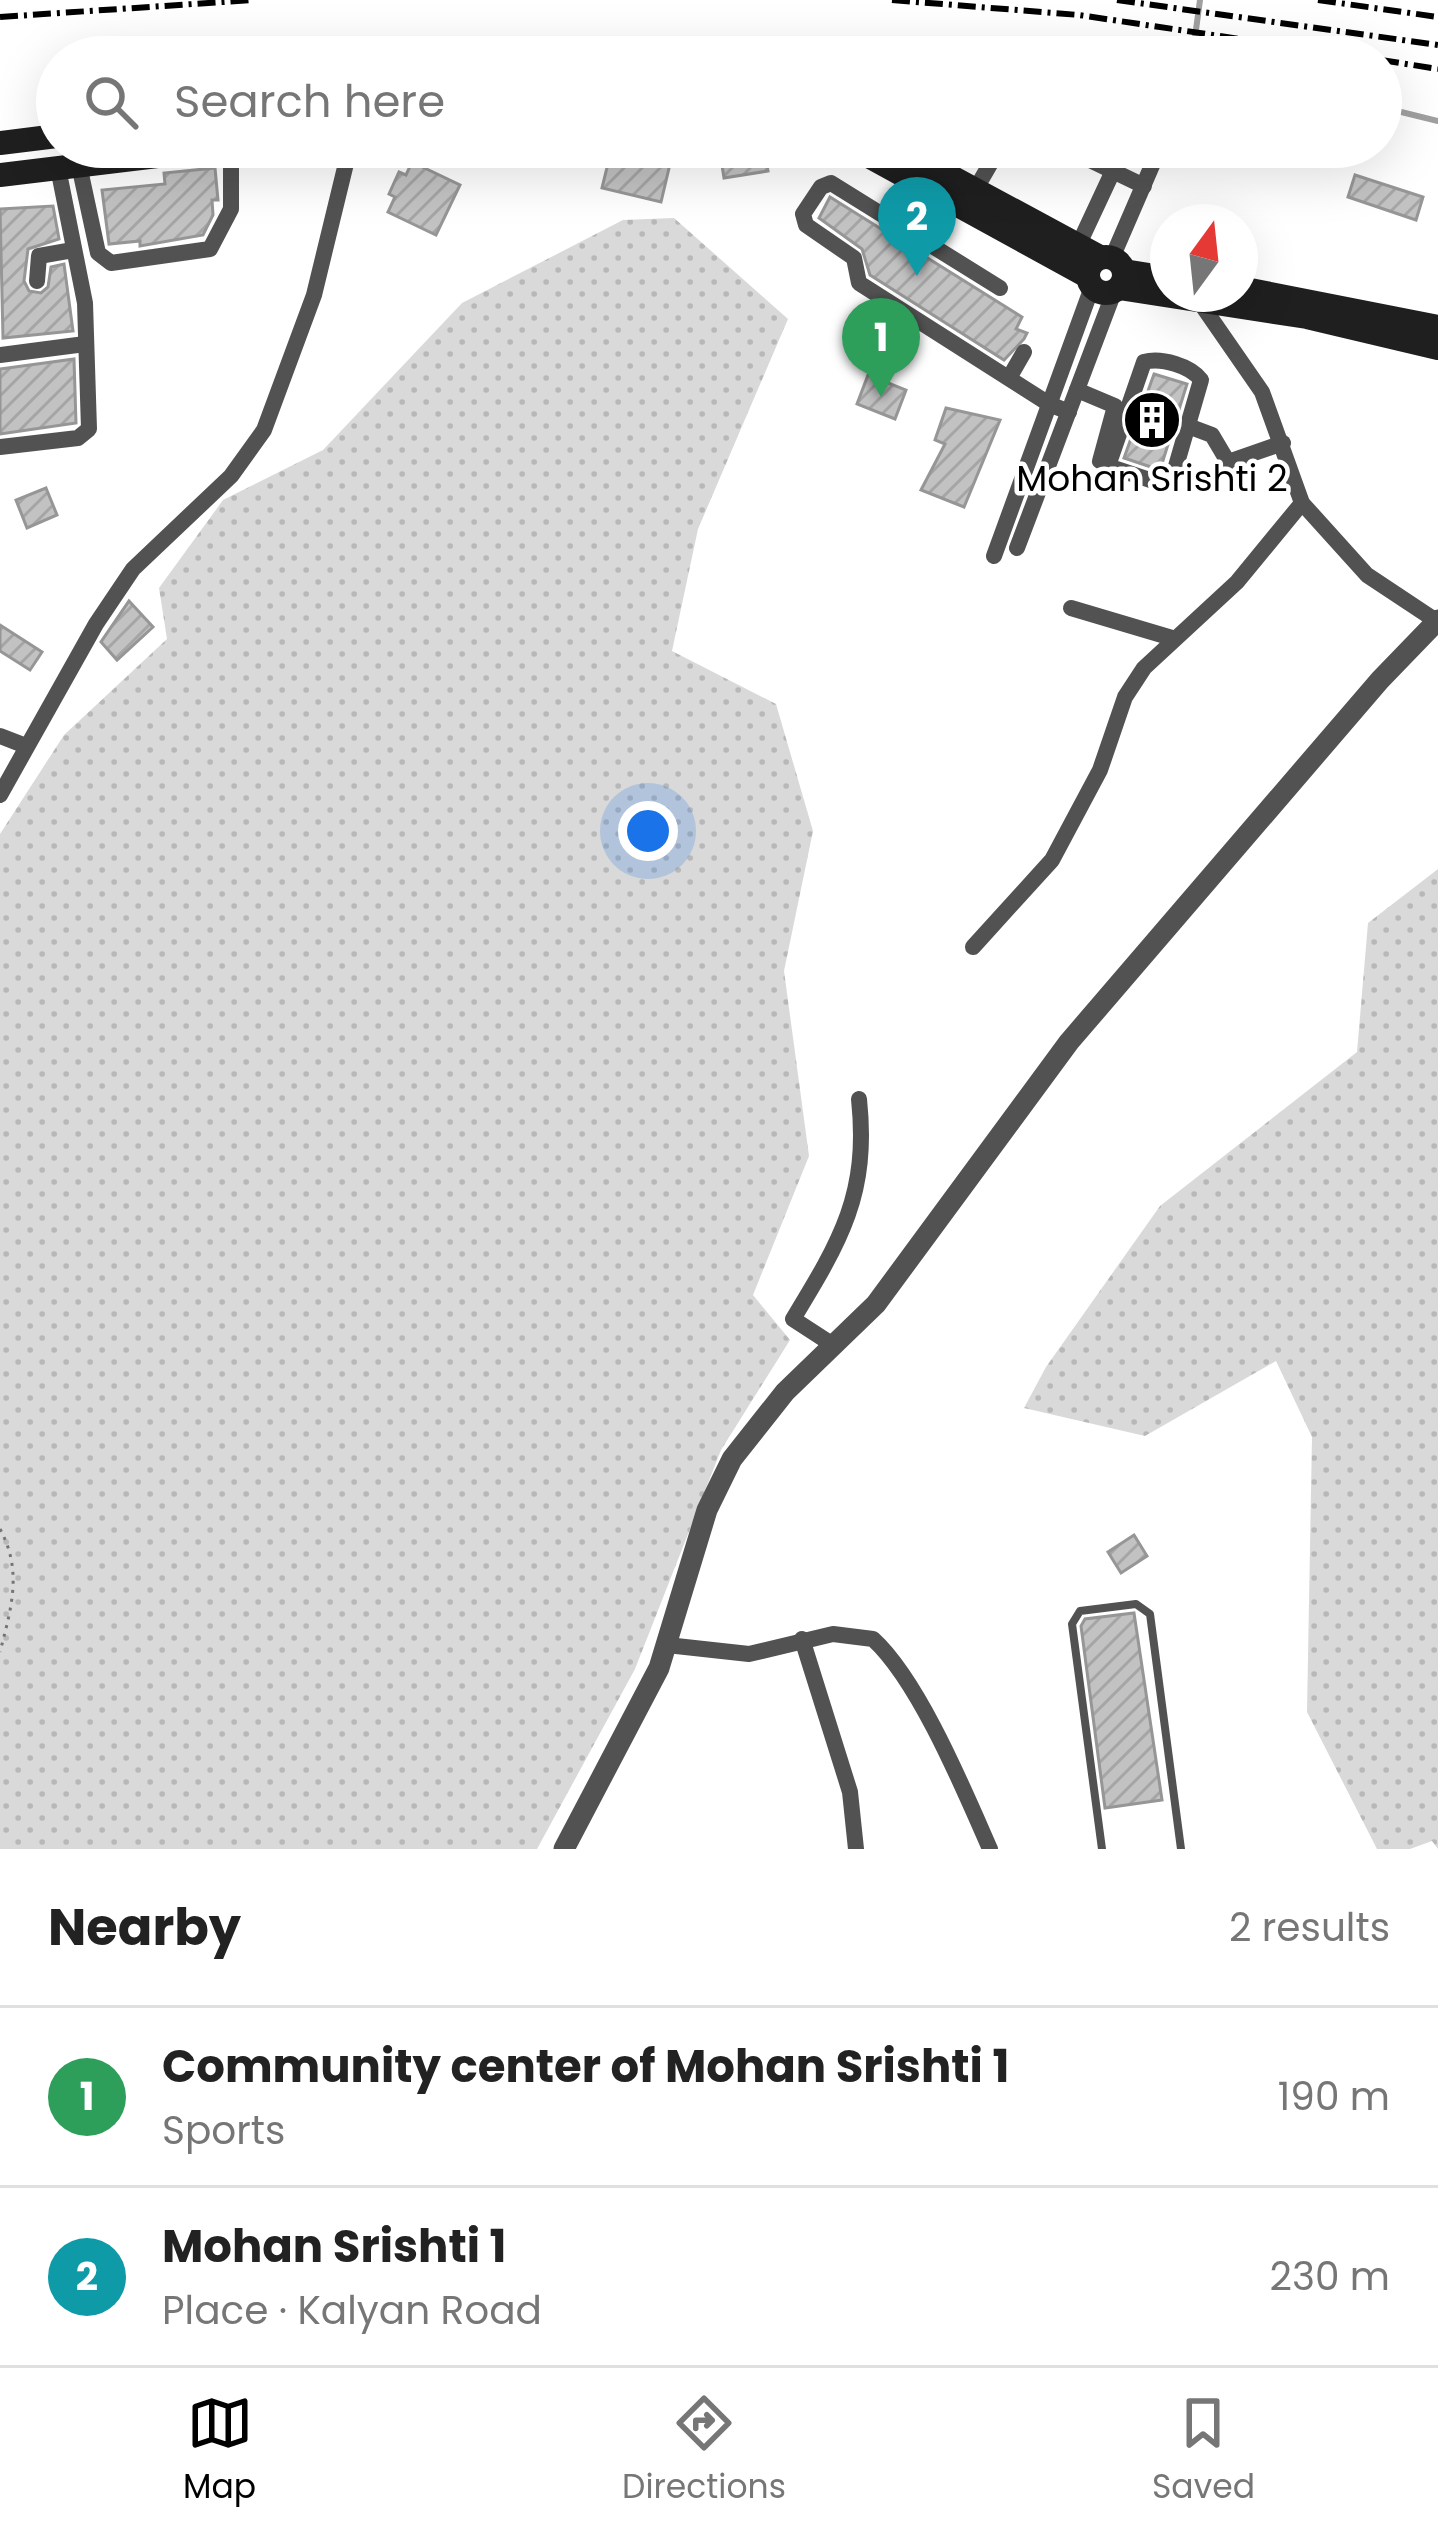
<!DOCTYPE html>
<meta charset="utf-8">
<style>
body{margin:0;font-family:Poppins,sans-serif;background:#f6f6f6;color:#222}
.compass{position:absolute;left:1150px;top:204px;width:108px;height:108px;border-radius:50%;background:#fff;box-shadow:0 12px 48px #0002;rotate:15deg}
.you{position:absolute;left:648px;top:831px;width:42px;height:42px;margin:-30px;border:9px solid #fff;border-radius:50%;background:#1a73e8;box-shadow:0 0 0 18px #1a73e833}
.badge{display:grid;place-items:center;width:78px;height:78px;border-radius:50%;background:#000;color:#fff;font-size:39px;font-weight:700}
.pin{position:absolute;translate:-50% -99px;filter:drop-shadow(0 3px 6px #0008)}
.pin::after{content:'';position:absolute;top:63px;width:42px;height:36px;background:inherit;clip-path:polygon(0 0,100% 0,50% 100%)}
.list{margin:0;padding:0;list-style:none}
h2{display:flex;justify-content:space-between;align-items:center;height:156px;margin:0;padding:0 48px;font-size:51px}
h2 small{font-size:39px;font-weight:400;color:#767676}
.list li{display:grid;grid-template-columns:78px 1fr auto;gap:36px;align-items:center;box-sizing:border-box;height:180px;padding:0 48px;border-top:3px solid #e0e0e0}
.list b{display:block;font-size:45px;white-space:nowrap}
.list p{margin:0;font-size:39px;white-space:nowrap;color:#767676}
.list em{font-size:39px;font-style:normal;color:#767676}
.icon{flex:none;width:66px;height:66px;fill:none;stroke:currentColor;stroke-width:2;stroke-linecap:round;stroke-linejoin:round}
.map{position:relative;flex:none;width:1438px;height:1849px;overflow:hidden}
.search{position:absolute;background:#fff;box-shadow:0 12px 48px #0002;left:36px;right:36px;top:36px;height:132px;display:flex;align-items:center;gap:30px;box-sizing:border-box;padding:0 42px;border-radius:66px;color:#767676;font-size:45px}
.sheet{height:516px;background:#fff}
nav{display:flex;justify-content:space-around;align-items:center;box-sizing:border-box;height:168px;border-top:3px solid #e0e0e0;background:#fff;font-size:33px;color:#767676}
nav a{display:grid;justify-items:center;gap:6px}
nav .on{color:#000}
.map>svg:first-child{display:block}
</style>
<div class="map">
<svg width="1438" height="1849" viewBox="0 0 1438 1849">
<defs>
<pattern id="grass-dots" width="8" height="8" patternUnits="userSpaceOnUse" patternTransform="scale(3)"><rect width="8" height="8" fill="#d9d9d9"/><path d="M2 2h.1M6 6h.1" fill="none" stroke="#b8b8b8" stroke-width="1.8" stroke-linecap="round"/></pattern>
<pattern id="building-hatch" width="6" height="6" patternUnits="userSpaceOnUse" patternTransform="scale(3)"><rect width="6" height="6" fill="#c2c2c2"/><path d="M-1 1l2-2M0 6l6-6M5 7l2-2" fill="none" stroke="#a5a5a5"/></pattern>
</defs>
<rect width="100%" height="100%" fill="#fff"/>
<!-- grass -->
<g fill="url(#grass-dots)">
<path d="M674,218l114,101 -90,210 -26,122 104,53 37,127 -29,140 25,185 -56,139 37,45 -69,110 -86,219 -98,180h-537v-1015l64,-99 103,-96 -8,-51 64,-88 100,-50 139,-147 161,-83z"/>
<path d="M1438,869v980l-6,-8 -22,8h-33l-70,-137 5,-275 -36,-76 -131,75 -121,-28 22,-41 114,-161 197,-154 11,-129z"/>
</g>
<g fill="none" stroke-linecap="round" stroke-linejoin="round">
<!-- stream -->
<g stroke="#a0a0a0" stroke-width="6">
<path d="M1199,57l-6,-5 7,-52"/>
<path d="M1381,107l57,14"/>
</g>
</g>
<!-- building -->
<g fill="url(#building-hatch)" stroke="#969696" stroke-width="3">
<path d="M612,147h62l-13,55 -59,-14z"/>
<path d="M719,147h45l4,24 -44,7z"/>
<path d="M412,162l48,23 -24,50 -48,-23 7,-15 -6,-3 10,-22 7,3z"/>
<path d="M215,168l3,32h-6l1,15 -10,20 -63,11v-5l-31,3 -7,-54 63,-6 -1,-11z"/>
<path d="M1355,175l68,22 -7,23 -68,-23z"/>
<path d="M830,197l192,120 -6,12 11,4 -3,6 -20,21 -134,-85 -8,-26 -43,-31z"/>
<path d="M53,206l6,33 -31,10 -4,32 5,10 12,2 7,-6 3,-20 13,-3 9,67 -70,7 -3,-129z"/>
<path d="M74,359l2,64 -76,11v-65z"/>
<path d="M1154,374l33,10 -27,86 -36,-12z"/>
<path d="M868,375l38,15 -11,29 -38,-15z"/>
<path d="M946,408l54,12 -36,87 -43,-17 24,-46 -10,-4z"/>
<path d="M46,488l11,27 -30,13 -11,-28z"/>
<path d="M129,601l24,26 -36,33 -16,-18z"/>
<path d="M0,625l42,27 -12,18 -30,-19z"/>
<path d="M1134,1535l13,21 -26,17 -13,-21z"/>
<path d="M1134,1613l28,187 -57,8 -24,-182 4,-7z"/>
</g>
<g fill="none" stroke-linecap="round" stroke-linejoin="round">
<!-- path -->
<path stroke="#747474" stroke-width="3" stroke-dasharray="3 6" stroke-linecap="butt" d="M0,1529c23,42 11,80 0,123"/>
<!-- service -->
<path stroke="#525252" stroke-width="8" d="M1102,1849l-30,-225 8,-13 56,-7 14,10 31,235"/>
<!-- minor -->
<g stroke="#525252" stroke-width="16">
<path d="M1063,147l81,39"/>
<path d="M79,165l19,88 13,10 99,-14 21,-40v-62"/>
<path d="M974,192l26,-45"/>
<path d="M910,232l22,-37"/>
<path d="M1078,246l35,-75"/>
<path d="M1112,258l48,-111"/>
<path d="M37,281l2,-25 34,-6"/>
<path d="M1000,288l-169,-105 -10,4 -18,27 3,11 48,33 5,25 190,121 20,8"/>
<path d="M1200,294l-1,7 63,91 40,111 65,72 71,47"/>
<path d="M0,355l85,-11"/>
<path d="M1009,378l15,-26"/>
<path d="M1077,390l38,16 -15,55 8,5 51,17h6l9,-10 27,-93c-10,-14 -40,-23 -57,-18l-36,104"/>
<path d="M1188,426l24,9 16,27 55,-19"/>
<path d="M0,447l78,-9 11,-9 -4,-126 -27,-135"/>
<path d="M1017,548l97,-256"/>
<path d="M994,556l98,-269"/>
<path d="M1071,608l101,30"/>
<path d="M0,736l26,10"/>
<path d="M0,795l96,-171 37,-55 98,-93 33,-46 50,-135 36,-148"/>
<path d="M973,947l79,-87 48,-90 25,-73 19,-29 93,-86 65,-79"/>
<path d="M833,1345l-40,-26c48,-79 76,-125 66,-220"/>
<path d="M802,1639l48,153 6,57"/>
<path d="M667,1645l82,9 84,-20 40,5c46,42 91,151 117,210"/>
</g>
<!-- tertiary -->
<path stroke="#525252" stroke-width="21" d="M564,1849l95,-181 48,-158 25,-51 53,-67 91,-88 193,-262 311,-362 58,-60"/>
<!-- secondary -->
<g stroke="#1f1f1f" stroke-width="24">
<path d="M0,143l57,-7"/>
<path d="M852,147l235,129"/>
<path d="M896,147l204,110"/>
<path d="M0,175l232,-28"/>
<circle cx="1106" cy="275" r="18"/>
<path d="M1124,271l44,7"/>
<path d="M1119,288l188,29 131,31"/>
<path d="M1240,288l198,39"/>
</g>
<!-- rail -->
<g stroke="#000" stroke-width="6" stroke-dasharray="18 6 3 6" stroke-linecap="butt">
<path d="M892,0l187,15 282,42"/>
<path d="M1117,0l321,45"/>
<path d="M1318,0l120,17"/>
<path d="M0,17l253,-17"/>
<path d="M1381,60l57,9"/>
</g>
</g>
<!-- icons -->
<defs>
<symbol id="building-disc" viewBox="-11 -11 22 22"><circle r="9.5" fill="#000" stroke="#fff"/><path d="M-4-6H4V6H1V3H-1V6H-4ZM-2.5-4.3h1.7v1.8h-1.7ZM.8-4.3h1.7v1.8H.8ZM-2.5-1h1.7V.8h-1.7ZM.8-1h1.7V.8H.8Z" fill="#fff"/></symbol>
</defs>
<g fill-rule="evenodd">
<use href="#building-disc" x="1119" y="387" width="66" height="66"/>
</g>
<g text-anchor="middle" stroke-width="9" stroke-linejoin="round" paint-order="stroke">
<!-- poi labels -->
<g font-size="36" fill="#000" stroke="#fff">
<text x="1152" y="491">Mohan Srishti 2</text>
</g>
</g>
</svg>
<svg class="compass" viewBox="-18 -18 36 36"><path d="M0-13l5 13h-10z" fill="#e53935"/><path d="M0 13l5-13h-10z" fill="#767676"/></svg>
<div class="you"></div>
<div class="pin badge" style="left:881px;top:397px;background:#2e9e5b">1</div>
<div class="pin badge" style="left:917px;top:276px;background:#0f9aa8">2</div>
<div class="search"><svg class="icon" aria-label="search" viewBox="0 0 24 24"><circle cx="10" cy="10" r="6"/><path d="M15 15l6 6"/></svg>Search here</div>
</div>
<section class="sheet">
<h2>Nearby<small>2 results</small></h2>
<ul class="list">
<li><span class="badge" style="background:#2e9e5b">1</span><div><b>Community center of Mohan Srishti 1</b><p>Sports</p></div><em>190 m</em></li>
<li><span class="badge" style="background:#0f9aa8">2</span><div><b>Mohan Srishti 1</b><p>Place · Kalyan Road</p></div><em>230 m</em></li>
</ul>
</section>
<nav>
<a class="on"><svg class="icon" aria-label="map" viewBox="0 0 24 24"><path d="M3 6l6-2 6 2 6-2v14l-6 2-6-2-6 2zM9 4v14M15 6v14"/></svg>Map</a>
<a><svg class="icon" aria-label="directions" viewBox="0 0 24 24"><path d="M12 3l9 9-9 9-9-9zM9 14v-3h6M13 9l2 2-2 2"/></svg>Directions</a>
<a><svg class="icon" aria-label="saved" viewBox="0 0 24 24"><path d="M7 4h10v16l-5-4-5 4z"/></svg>Saved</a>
</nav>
